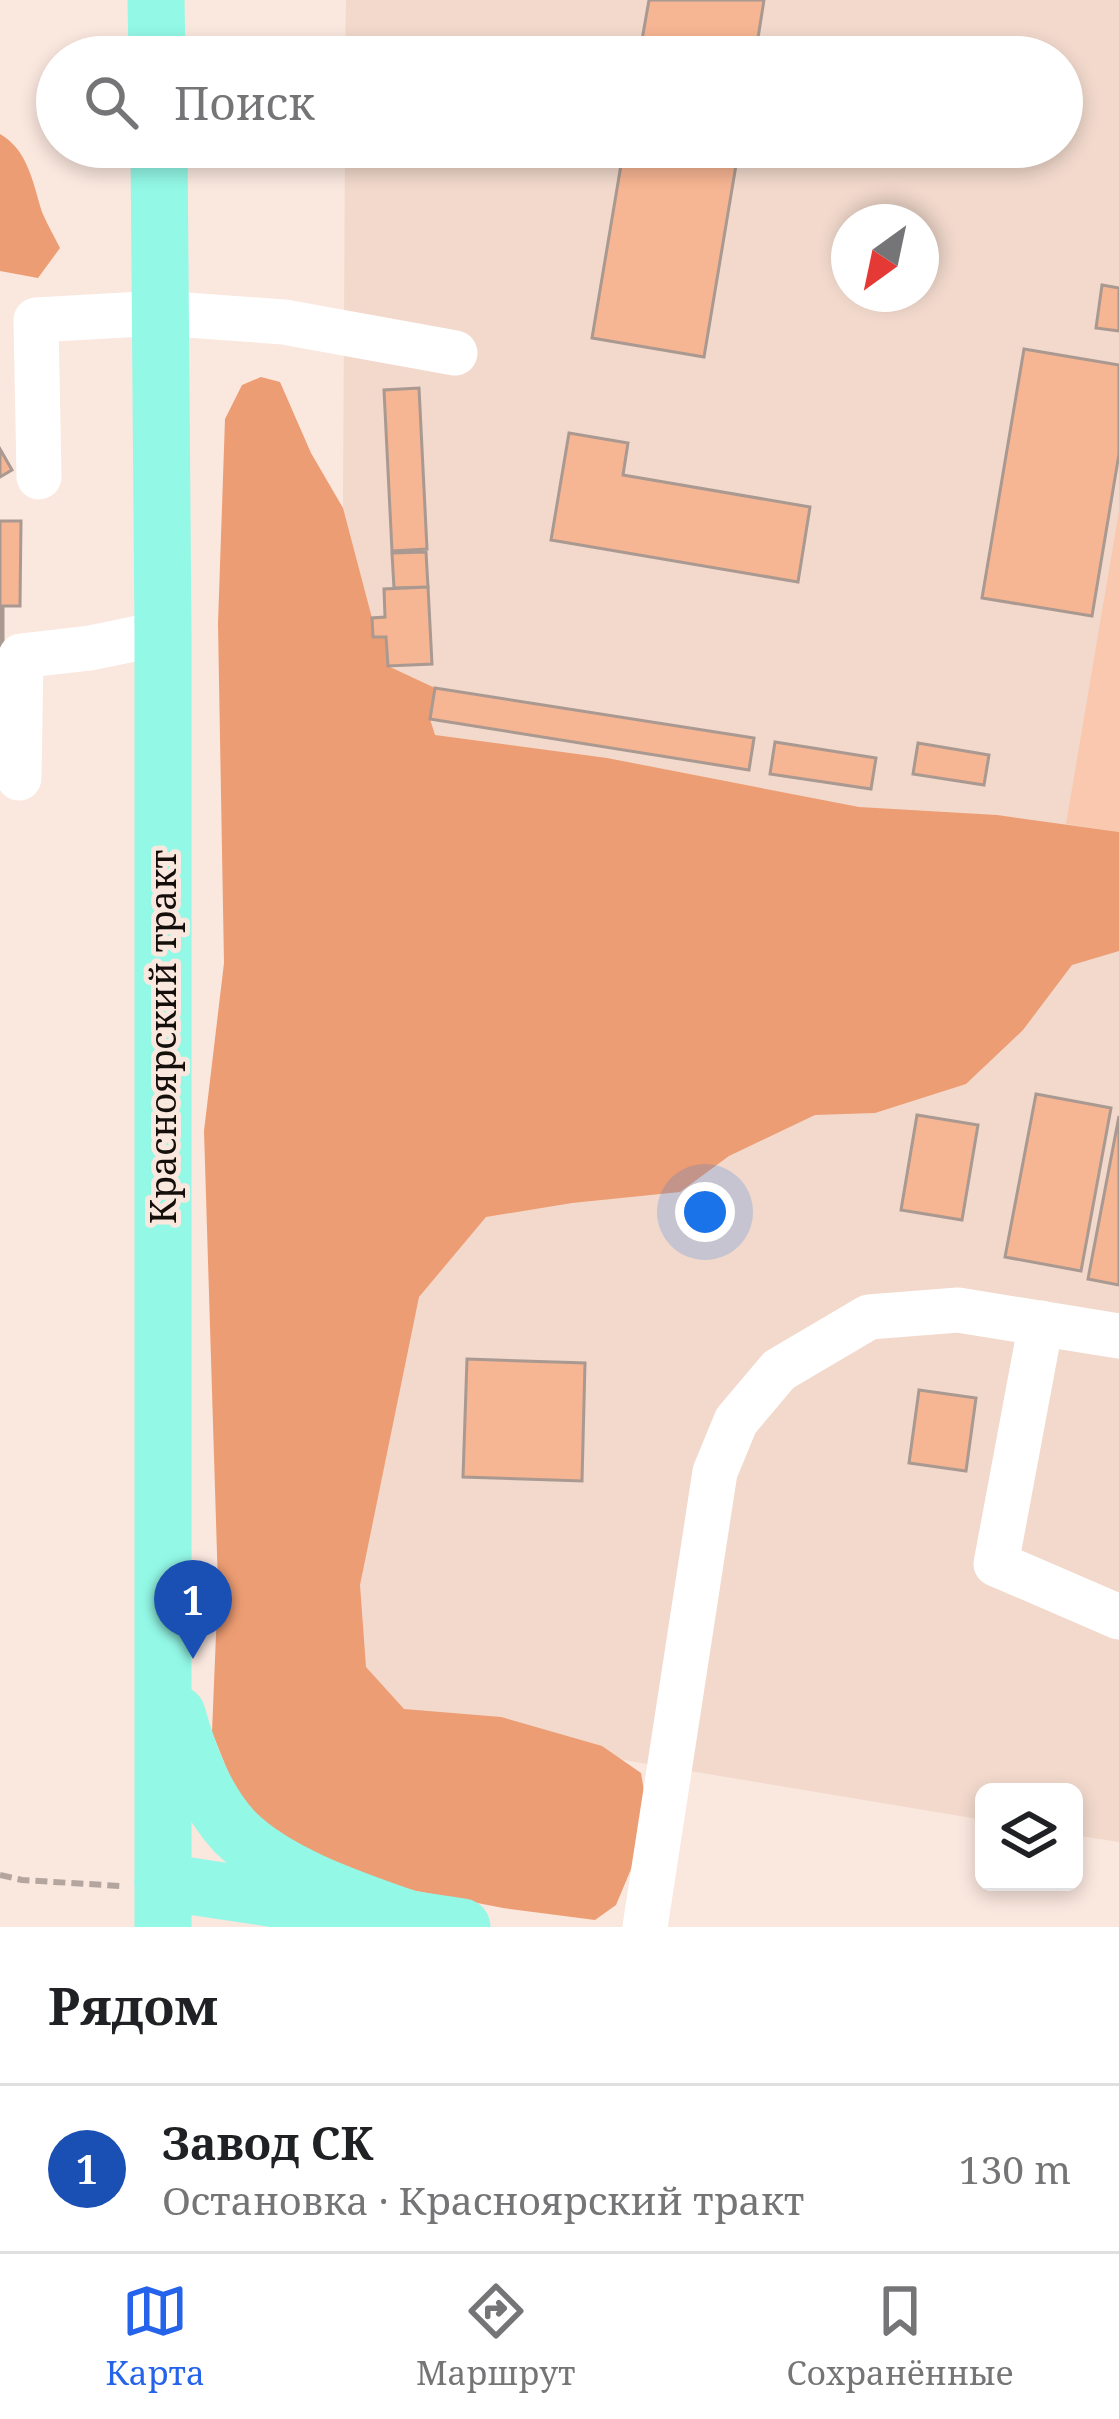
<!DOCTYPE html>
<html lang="ru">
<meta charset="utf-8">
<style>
body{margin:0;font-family:"Noto Serif",serif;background:#f2f2f2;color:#202124}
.controls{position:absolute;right:36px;bottom:36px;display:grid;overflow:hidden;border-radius:18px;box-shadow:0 6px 18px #0003}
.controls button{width:108px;height:108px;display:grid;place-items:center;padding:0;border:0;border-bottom:3px solid #e0e0e0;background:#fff;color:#202124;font:60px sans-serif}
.compass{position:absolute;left:831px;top:204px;width:108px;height:108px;border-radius:50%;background:#fff;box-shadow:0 6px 18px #0003;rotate:213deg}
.you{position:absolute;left:705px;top:1212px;width:42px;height:42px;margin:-30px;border:9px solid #fff;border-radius:50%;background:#1a73e8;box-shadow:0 0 0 18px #1a73e833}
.badge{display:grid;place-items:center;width:78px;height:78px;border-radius:50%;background:#2563eb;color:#fff;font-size:39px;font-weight:700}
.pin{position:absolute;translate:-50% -99px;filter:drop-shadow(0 3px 6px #0008)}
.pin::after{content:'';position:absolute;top:63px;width:42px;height:36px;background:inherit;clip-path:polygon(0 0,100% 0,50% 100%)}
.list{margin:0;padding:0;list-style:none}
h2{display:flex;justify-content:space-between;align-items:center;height:156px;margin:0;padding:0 48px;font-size:51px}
h2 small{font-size:39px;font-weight:400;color:#757577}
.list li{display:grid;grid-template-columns:78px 1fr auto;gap:36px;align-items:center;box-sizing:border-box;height:168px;padding:0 48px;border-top:3px solid #e0e0e0}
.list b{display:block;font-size:45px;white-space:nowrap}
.list p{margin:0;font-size:39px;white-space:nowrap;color:#757577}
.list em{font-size:39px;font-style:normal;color:#757577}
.icon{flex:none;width:66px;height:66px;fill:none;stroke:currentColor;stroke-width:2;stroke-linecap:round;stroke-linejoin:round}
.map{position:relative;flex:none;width:1119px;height:1927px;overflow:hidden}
.search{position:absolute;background:#fff;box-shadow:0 6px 18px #0003;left:36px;right:36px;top:36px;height:132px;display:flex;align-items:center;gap:30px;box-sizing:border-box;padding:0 42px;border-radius:66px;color:#757577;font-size:45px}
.sheet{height:324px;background:#fff}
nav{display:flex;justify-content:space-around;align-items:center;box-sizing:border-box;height:168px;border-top:3px solid #e0e0e0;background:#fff;font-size:33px;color:#757577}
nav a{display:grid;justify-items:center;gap:6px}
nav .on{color:#2563eb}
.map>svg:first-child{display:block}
</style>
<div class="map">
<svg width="1119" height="1927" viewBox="0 0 1119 1927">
<rect width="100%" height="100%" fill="#fae7de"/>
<!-- built -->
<path fill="#f2d9cc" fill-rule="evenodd" d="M346,0h773v1842l-45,-7v-43h-90v28l-648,-108 9,-1565h717v-90h-717zM849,222h72v72h-72z"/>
<!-- green -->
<path fill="#f9c8af" d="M1119,511v321l-53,-8z"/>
<!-- forest -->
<g fill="#ed9d73">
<path d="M0,134c28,16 33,49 42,78 5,12 12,24 18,36l-22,30 -38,-7z"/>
<path d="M261,377l19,5 31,71 32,55 29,110 1,19h13l2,29 47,22 -5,31 5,16 172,23 252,49 138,8 122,17v119l-47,14 -49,65 -57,54 -91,29 -60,2 -86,41 -49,36 -108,11 -86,14 -67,80 -59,288 6,82 38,42 97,8 101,29 39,27 7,42 -14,47 -18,43 -21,15 -92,-12 -112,-22 -97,-27 -52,-52 -30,-75 6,-146 -14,-455 20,-168 -6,-339 7,-205 17,-34z"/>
</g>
<!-- building -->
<g fill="#f6b593" stroke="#aa9991" stroke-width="3">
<path d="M649,0h115l-9,57h-116z"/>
<path d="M624,147h115l-35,210 -112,-19z"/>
<path d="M1102,285l17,3v43l-23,-3z"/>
<path d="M1024,349l95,16v89l-27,162 -110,-18z"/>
<path d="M419,388l8,161 -35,2 -8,-161z"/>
<path d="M569,433l59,10 -5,32 187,32 -12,75 -247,-42z"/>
<path d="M0,449l12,21 -12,7z"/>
<path d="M0,521h21l-1,85h-17v76h-3z"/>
<path d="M426,552l2,35 -34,1 -2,-35z"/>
<path d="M428,587l4,77 -44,2 -2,-29h-13l-1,-19 13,-1 -1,-28z"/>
<path d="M435,688l319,50 -5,32 -319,-51z"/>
<path d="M775,742l101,16 -5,31 -101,-15z"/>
<path d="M918,743l71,12 -5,30 -71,-11z"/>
<path d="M1036,1094l75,14 -30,163 -76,-14z"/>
<path d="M917,1115l61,10 -16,95 -61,-10z"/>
<path d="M1119,1116v169l-31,-6z"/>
<path d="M467,1359l118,4 -3,118 -119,-4z"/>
<path d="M919,1390l57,8 -10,73 -57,-8z"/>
</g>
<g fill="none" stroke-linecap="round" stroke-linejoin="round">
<!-- path -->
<path stroke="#b4a59e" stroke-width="6" stroke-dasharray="12 6" stroke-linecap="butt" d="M0,1875l22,5 99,6"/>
<!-- minor -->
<g stroke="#fff" stroke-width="45">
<path d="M39,477l-3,-157 124,-7 124,9 171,31"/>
<path d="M19,778l2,-122 69,-8 73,-15"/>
<path d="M1041,1323l-45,241 123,53"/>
<path d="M645,1927l70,-455 21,-51 43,-51 90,-53 89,-7 161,26"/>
</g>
<!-- major -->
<g stroke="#93f8e6" stroke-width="57">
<path d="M156,0l1,57"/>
<path d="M159,147l4,486v1294"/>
<path d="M177,1714c12,42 28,86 58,118 43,43 121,68 177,88"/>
<path d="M163,1882l299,45"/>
</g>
</g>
<g text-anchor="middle" stroke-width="10" stroke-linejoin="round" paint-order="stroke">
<!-- street labels -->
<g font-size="36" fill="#150f0c" stroke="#fae7de">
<text transform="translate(163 1037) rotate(-90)" y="13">Красноярский тракт</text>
</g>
</g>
</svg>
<div class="controls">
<button><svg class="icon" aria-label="layers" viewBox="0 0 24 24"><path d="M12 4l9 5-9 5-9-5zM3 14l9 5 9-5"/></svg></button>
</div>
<svg class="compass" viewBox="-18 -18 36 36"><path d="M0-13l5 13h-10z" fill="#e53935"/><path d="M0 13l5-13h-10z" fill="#757577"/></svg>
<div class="you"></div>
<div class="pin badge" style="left:193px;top:1659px;background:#1a4fb4">1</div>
<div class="search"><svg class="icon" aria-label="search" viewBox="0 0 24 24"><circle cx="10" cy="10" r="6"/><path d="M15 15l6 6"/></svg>Поиск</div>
</div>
<section class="sheet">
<h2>Рядом<small></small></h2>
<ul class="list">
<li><span class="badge" style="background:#1a4fb4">1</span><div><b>Завод СК</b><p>Остановка · Красноярский тракт</p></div><em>130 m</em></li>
</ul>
</section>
<nav>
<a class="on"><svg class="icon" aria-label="map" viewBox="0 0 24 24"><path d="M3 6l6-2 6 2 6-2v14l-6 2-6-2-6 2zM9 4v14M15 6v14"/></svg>Карта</a>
<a><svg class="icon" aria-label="directions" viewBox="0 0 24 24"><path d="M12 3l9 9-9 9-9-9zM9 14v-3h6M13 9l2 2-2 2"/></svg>Маршрут</a>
<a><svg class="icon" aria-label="saved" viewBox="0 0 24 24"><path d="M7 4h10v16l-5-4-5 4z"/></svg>Сохранённые</a>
</nav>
